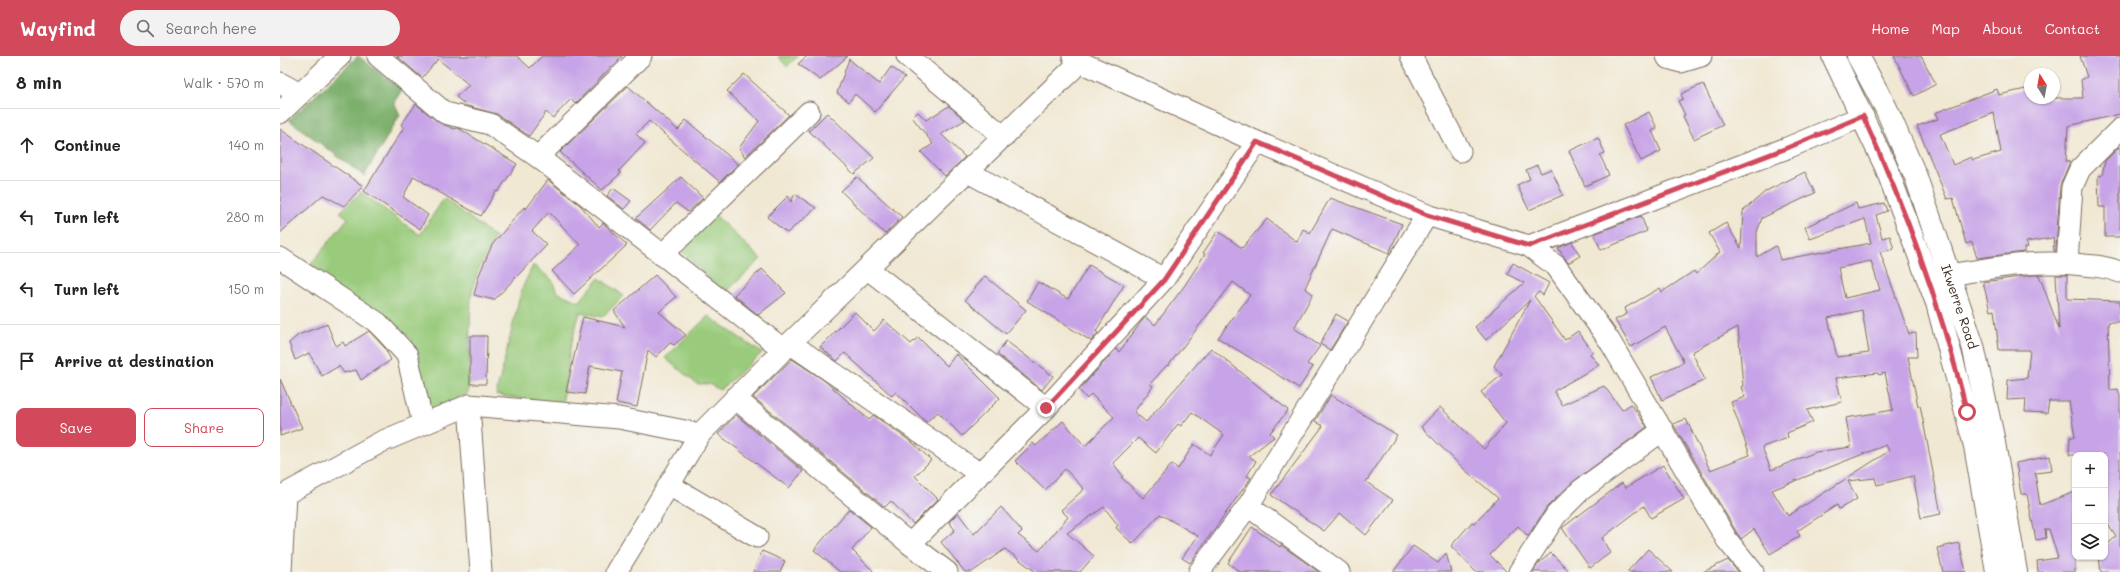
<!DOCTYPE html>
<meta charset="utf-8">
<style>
body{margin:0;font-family:Mali,sans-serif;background:#f2f2f2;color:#222}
.controls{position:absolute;right:12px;bottom:12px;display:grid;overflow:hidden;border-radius:8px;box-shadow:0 1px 3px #0004}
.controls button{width:36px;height:36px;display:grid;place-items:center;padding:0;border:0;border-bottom:1px solid #e0e0e0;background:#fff;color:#222;font:20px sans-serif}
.compass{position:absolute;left:1744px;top:12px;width:36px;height:36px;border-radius:50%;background:#fff;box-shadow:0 1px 3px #0004;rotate:349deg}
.stop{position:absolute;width:12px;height:12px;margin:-9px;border:3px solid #d1495b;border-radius:50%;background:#fff}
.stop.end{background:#d1495b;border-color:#fff;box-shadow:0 1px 4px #0008}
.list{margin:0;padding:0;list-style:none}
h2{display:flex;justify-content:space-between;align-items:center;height:52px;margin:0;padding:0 16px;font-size:17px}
h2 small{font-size:13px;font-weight:400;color:#767676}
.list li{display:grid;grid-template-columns:26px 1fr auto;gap:12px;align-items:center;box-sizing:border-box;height:72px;padding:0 16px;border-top:1px solid #e0e0e0}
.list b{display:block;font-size:15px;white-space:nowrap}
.list em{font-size:13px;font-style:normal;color:#767676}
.actions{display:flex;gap:8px;padding:12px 16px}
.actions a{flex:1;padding:9px 0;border:1px solid #d1495b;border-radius:8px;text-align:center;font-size:14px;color:#d1495b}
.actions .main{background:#d1495b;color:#fff}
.icon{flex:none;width:22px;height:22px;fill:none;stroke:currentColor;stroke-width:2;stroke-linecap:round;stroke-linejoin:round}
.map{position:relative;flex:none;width:1840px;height:516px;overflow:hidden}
header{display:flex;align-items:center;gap:24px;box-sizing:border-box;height:56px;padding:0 20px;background:#d1495b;color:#fff}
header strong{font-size:19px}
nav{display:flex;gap:22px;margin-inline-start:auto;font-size:14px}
.search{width:280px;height:36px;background:#f2f2f2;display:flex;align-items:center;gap:10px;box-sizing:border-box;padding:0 14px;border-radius:22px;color:#767676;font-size:15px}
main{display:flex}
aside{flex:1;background:#fff}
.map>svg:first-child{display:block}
</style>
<header>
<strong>Wayfind</strong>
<div class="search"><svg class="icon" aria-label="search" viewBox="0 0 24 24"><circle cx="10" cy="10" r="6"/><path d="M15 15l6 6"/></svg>Search here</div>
<nav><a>Home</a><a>Map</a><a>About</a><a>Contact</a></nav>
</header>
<main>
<aside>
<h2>8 min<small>Walk · 570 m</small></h2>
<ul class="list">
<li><svg class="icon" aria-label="ahead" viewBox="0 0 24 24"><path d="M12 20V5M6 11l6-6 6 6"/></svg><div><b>Continue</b></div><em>140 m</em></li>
<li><svg class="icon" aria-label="left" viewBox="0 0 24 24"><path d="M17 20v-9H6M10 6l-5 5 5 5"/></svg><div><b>Turn left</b></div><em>280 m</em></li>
<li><svg class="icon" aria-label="left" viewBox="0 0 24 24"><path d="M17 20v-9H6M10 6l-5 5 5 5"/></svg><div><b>Turn left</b></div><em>150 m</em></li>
<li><svg class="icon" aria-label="arrive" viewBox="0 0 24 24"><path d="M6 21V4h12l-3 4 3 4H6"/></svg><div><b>Arrive at destination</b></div></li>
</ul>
<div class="actions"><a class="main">Save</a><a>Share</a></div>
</aside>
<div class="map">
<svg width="1840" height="516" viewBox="0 0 1840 516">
<rect width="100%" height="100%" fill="#f6f6f2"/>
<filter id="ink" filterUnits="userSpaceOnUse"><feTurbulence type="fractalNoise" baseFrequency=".025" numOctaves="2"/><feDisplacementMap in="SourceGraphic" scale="8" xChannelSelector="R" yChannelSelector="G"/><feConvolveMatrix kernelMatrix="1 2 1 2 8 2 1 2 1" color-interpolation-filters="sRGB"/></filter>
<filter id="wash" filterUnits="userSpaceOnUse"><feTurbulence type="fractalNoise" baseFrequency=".012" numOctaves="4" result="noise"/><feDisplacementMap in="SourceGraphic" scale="16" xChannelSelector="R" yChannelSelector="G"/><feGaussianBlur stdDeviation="0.9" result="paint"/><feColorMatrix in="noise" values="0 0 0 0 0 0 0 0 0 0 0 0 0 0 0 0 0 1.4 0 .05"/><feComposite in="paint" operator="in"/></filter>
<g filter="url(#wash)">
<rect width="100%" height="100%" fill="#f1e8d3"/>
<!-- green -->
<g fill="#9acb7b" stroke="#6a7a4c">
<path d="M498,0h20l-11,11z"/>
<path d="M81,136l59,43 24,-37 51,39 -18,36 -6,23 -3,97 -40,19 -16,-71 -5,-6 -100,-66 41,-51 -8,-6z"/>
<path d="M434,158l47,45 -37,35 -44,-45z"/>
<path d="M253,209l19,15 5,12 22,10 20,-24 25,18 -22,21 -22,-5 -10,37 -8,56 -66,-10 25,-104z"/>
<path d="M428,260l54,37 -42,37 -11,-6h-12l-32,-26z"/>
</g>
<!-- forest -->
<path fill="#7baf6b" stroke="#5b6c44" d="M78,0l44,34 -8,12 6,13 -36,61 -75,-56z"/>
<g id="blocks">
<!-- building -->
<g fill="#c7a3e7" fill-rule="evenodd">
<path d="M117,0h120l13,12 12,-12h80l-47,48 -4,-5 -18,19 -7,-6 -17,24 -32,-22 -30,-8 -11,-9 13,-12 -31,-26 -16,19z"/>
<path d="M527,0h41l-28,24 -22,-16z"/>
<path d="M1614,0h27l15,28 -22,12z"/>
<path d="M1800,0h40v58l-52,12 -2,35h3v3l-9,22 -4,65h-2l-1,-13 -27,4 2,5 -4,1v4l-47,6 -5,-16 -6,2 -13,-46 -6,1 -30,-73 21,-7 -3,-6 62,-24 2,6 31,-7v10h53l-2,-18 6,-3zM1714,57l7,39 -28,8 -2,-3 -18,8 -13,-31z"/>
<path d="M569,3l30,25 12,-17 14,10 -30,35 -20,-18 -6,8 -12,-9z"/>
<path d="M464,18l45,41 -44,42 -6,-9 20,-27 -32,-30z"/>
<path d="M1423,28l20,41 -29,14 -11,-23 2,-1 -7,-14 5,-2 -2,-5z"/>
<path d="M348,30l50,44 8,-10 52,44 -18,18 -71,-61 -13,13 9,9 -26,28 2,2 -19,17 -42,-38z"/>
<path d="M136,48l22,18 16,7 4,-1 59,36 -19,28 -2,-1 -15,25 -44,-25 -23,-15 -11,21 25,18 -8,14 -56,-38 40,-64 -3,-2z"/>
<path d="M669,50l16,14 -24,14 24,23 -20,19 -24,-24 12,-8 -21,-27 6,-5 8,8z"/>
<path d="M1369,56l8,16 -5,3 9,20 -20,10 -18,-36z"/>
<path d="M547,57l47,45 -20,16 -45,-43z"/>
<path d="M0,73l83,57 -19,20 -21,-11 -43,38z"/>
<path d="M1318,82l7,15 -5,2 9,20 -24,11 -16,-35z"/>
<path d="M1840,90v91h-15v-30h-6l-1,-31 4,-1 3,-14z"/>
<path d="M1257,109l4,8 10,-4 12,26 -34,15 -12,-25 13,-6 -4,-9z"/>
<path d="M1525,116l10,21 -53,25 -5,14v25l19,-11 4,14 91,-17 -6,-24 -55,20 -5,-12 51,-24 2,6 26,-6 3,8 -11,4 6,23 8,-2 4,13 -14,3 29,82 7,-1 1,24h-9l10,49 2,-1 21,109 -20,4 -8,-42 -36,9 -2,-7 -27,3 9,18 -18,10 -2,-4 -40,26 3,5 -30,18 -16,-25 -13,10 -4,-6 -64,-109 13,-5 24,51 40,-15 -19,-53 14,-5 -4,-10 2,-1 -5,-59 -46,25 13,28 -43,20 -11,-23 33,-15 -19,-35 -34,20 -16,-27 12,-6 -2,-6 35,-20 2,4 32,-21 2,3 24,-22 -11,-19 17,-10 15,25 2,-37 23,-20zM1591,205l9,29 -35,8 -7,-30zM1582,254l7,43 -32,4 -9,-39zM1598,317l1,2 6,-2 8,37 -47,8 5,29 -35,5 -45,18 -9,-23 26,-9 -1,-5 26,-11 -6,-12 35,-8 -6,-24zM1606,389l3,6 -101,65 -16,-26z"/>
<path d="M401,121l22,21 -15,14 -12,-9 -26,27 -14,-12z"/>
<path d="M577,121l45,40 -17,17 -44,-43z"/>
<path d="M268,124l32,25 19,22 4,-4 24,22 -53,49 -22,-23 28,-26 -31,-33 -17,19 15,14 -53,55 -20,-5 5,-20 13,-30 32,-38 2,2z"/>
<path d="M333,132l18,13 -7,8 -17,-13z"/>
<path d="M515,138l21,14 -29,25 -20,-16 21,-21 3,6z"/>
<path d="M1050,142l72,26 -13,29 -57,-24 -27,59 8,6 -19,34 26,18 -13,18 6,3 -14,21 -81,-50 32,-43 -17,-13 -65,84 -1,-1 -17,19 3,2 -19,26 12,10 65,-74 77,62 -18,23 4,4 -25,19 7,5 -9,15 4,2 -61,85 -8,-5 16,-22 -38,-22 -27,30 -17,-16 2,-3 -14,-18 -37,26 27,23 -14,16h-44l-31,-23 -33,23h-7l-24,-30 14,-12 -6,-8 9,-9 16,21 27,-27 21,24 -4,4 21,16 29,-34 -7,-7 23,-21 -19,-20 -20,21 -30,-29 18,-18 3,3 27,-25 22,25 29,-29 -23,-23 -4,5 -8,-9 37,-41 3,3 26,-35 10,8 30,-40 20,-31 -2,-1 15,-22 24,17 25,-29 30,23 6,-13 7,4zM912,356l32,23 -14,20 -16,-11 -16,25 -6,-5 -29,34 -22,-21 2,-1 -10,-13 25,-25 18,15 22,-29 3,2z"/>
<path d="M1361,160l6,15 -46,19 -7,-16z"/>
<path d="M1292,186l8,14 -12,7 -10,-15z"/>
<path d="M1233,207l36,20 -6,12 -4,-3 -5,4 31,44 13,-9 15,21 -3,2 9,11 -45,26 8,14 42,-19 18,24 9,-6 16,23 -74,55 -26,25 -19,29 -10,-10 -28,29 17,17h-31l-25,-26 21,-24 2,1 24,-25 -33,-28 -44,-43 19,-20 44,42 22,-26 -25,-31 21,-17 -8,-9 36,-66 -44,40 -11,-13 49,-44 -17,-9z"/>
<path d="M809,209l35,20 -28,46 2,2 -7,8 -64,-40 11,-19 30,17z"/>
<path d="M482,213l24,24 -28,22 -24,-20z"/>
<path d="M375,219l21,22 -17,15 27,23 -12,10 -4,-2 -14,14 -8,-7 -11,57 -21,-4 6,-31 -32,-6 -5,28 -19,-2 17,-75 42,10 -11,-16z"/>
<path d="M1754,219h5l20,54 -3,-54h11v24l53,2v21h-12l2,68 8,-1 2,7v176h-19l-2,-15h6v-11l11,-9 -11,-17v-65h-36l1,-18h5l-6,-36h-20l-2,12 -22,-1 1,-13 -19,1 1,-20 19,-2 3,-28h-31l-5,-40 -4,1 -7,-29z"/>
<path d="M705,220l41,34 -20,24 -41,-34z"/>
<path d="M575,256l19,19 10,-11 27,24 7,-7 29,29 9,-12 44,44 -38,38 -24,-24 -12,10 -30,-30 -4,4 -47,-43 -8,8 -17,-14z"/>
<path d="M1056,258l12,7 -18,29 -10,-6z"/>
<path d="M47,268l9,22 7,-4 2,4 24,-15 16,17 6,12 -30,20 -5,-10 -12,3 -5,-7 -17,10 -13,-23 -14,7 -6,-17 9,-8z"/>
<path d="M190,280h17l-1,48h-16z"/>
<path d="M726,285l47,35 -11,14 -45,-36z"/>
<path d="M512,303l33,22 44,39 4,-5 40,28 18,17 -16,16 23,23 -25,25 -22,-23 -6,6 -132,-110z"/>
<path d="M0,323l22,49 -22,8z"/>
<path d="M1051,339l66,40 -31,47 27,18 -27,35 -26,-22 -16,18 -53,-36 52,-69 -8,-5z"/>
<path d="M456,359l67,56 -14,17 -71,-54z"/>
<path d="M1770,400l2,15 -17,2 5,32 35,-13v80h-37l-1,-11 21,-3 -9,-29h-4l1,9 -10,2 -9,-46h-6l-5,-31z"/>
<path d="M1383,409l21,34 -33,19 -7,-12 -42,32 8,15 -20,15 -28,-40 60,-45 3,5z"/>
<path d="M569,453l22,18 -19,23 22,22h-34l-26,-22z"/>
<path d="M972,471l28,20 1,-2 38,27h-79l-12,-9z"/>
<path d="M1679,487l7,29h-23l-6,-24z"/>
<path d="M1133,490l25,17 8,-10 5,19h-58z"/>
<path d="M1368,493l25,23h-46z"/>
<path d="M482,495l23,10 -5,11h-27z"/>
<path d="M1271,497l19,19h-37l5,-8z"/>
<path d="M1448,504l10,12h-35z"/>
</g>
</g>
</g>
<g filter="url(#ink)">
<use href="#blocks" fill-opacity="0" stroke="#7b6c5d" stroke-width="1"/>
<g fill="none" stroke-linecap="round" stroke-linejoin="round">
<defs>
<g id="minor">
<path d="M98,0l67,57 45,11 48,33 246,193"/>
<path d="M627,0l97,81"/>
<path d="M793,0l7,6 177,80 170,73 102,31 27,20 53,74 118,200 26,32"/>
<path d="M1131,0l49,95"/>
<path d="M1387,0l1,2 13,4 20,-6"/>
<path d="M0,27l20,11"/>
<path d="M0,57l60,-57"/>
<path d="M258,101l103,-101"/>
<path d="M688,116l196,107"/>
<path d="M1249,190l258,-98 76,-32"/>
<path d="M382,199l147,-143"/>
<path d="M0,202l98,65 29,32 16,69"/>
<path d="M1787,207l5,-76 8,-18 40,-40"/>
<path d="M588,213l178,139"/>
<path d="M1670,219c45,-8 88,-16 134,-10 13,1 24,2 36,7"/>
<path d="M510,287l190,131"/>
<path d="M455,342l175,146 37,28"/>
<path d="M189,349l12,167"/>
<path d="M389,429l88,52"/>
<path d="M0,441l101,-55 88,-37 150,13 81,16"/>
<path d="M968,450l91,66"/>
<path d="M630,488l136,-136 118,-129 93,-137"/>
<path d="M1,516l4,-78"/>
<path d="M336,516l84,-138 90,-91 290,-281"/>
<path d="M919,516l49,-66 179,-291"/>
<path d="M1239,516l37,-57 25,-25 82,-60"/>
</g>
<g id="major">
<path d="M1553,0l53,111 51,136 38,143 22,126"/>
<path id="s1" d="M1578,0l28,52 30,69 57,169 20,91 23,135"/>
</g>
</defs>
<!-- minor casing -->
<use href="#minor" stroke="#7b6c5d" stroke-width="23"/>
<!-- major casing -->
<use href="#major" stroke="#7b6c5d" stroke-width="24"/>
<!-- minor -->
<use href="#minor" stroke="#fff" stroke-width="21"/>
<!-- major -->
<use href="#major" stroke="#fff" stroke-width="22"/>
</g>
</g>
<g fill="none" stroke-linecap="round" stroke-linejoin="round" filter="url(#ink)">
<!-- route -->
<path stroke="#d1495b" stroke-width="5" d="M766,352l118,-128 93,-138 170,73 102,31 258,-98 76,-32c44,96 79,194 104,296"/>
</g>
<g text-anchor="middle" stroke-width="4" stroke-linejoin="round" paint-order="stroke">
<!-- street labels -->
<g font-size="13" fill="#3b2a1e" stroke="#f6f6f2">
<text dy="5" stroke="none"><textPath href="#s1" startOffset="271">Ikwerre Road</textPath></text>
</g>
</g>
</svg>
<div class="controls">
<button>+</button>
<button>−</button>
<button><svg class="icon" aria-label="layers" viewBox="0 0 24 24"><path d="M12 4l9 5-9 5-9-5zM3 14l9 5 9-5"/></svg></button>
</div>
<svg class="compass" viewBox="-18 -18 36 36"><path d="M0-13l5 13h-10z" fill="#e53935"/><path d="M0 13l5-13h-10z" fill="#767676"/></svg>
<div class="stop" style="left:1687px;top:356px"></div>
<div class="stop end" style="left:766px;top:352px"></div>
</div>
</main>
